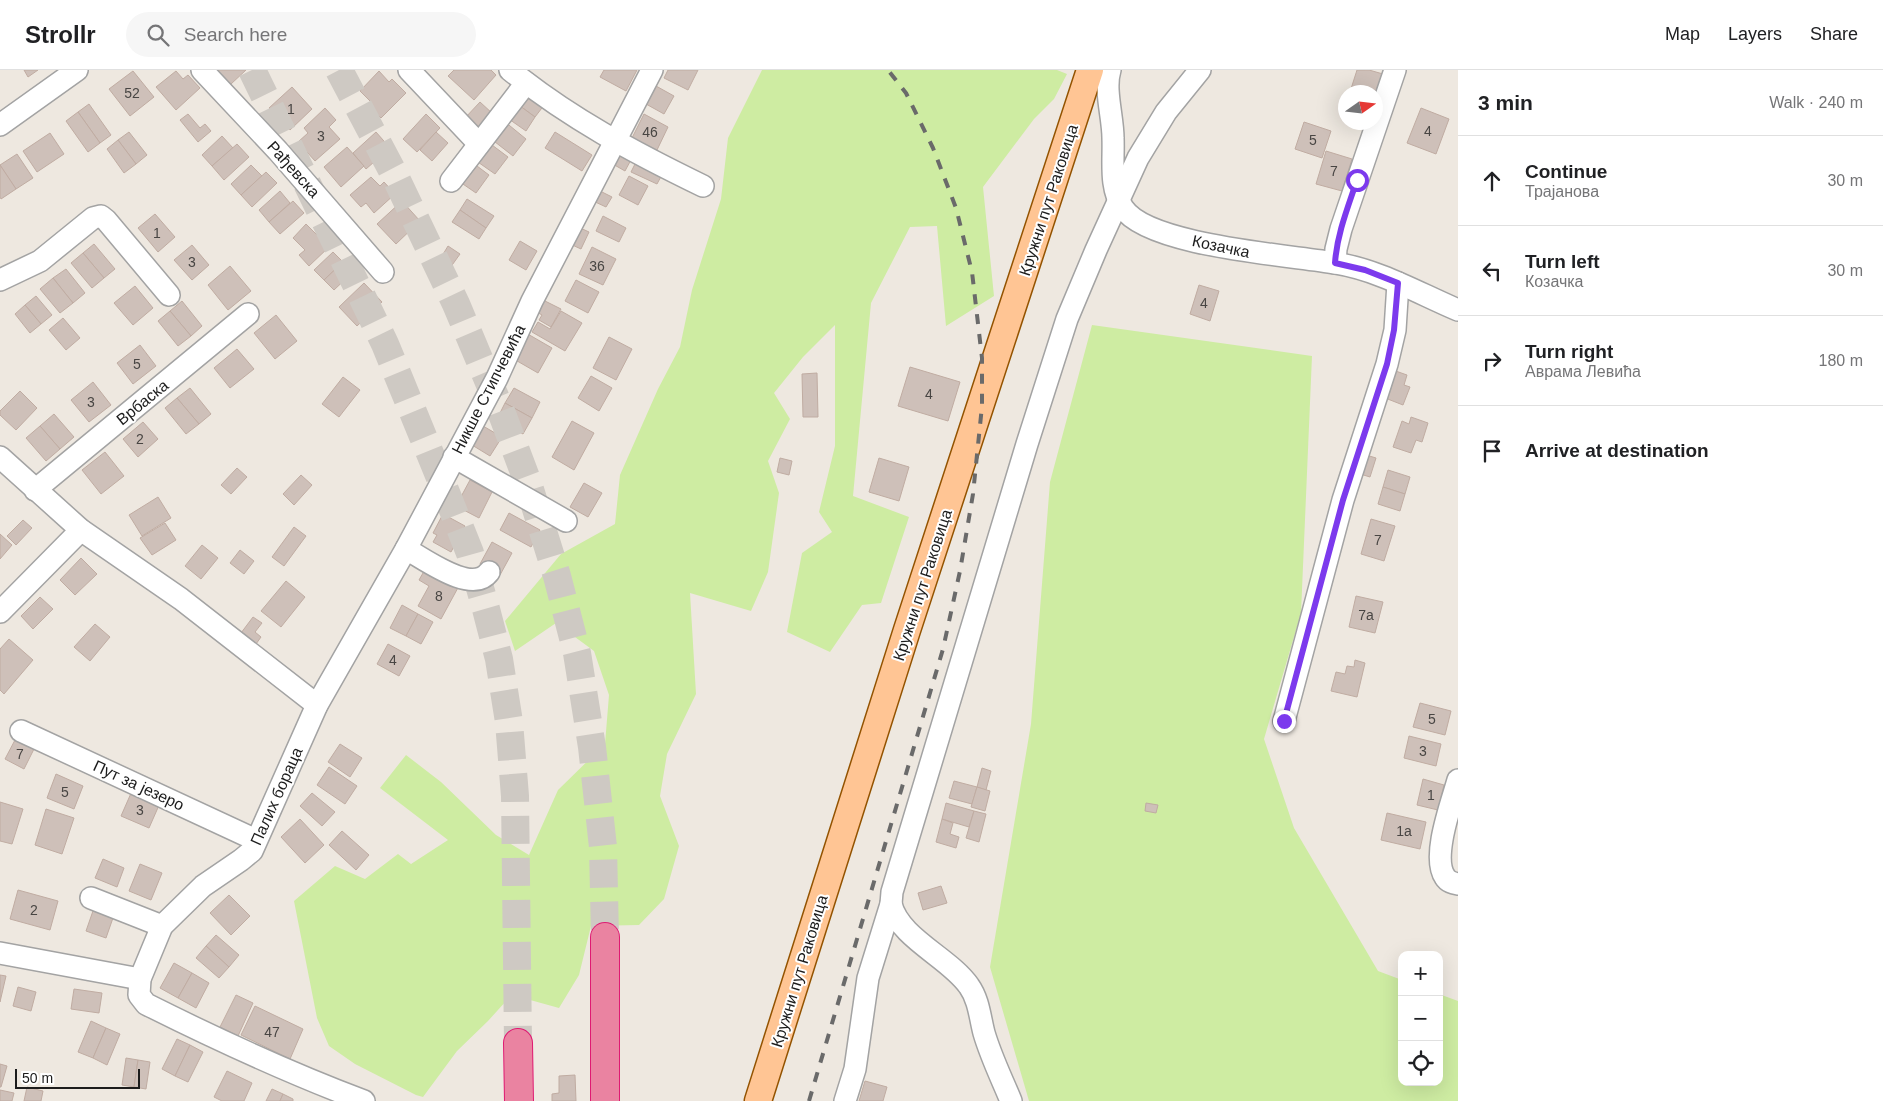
<!DOCTYPE html>
<meta charset="utf-8">
<style>
body{margin:0;font-family:Helvetica,sans-serif;background:#f6f6f6;color:#202124}
.controls{position:absolute;right:15px;bottom:15px;display:grid;overflow:hidden;border-radius:10px;box-shadow:0 5px 20px #0002}
.controls button{width:45px;height:45px;display:grid;place-items:center;padding:0;border:0;border-bottom:1px solid #e0e0e0;background:#fff;color:#202124;font:25px sans-serif}
.compass{position:absolute;left:1338px;top:15px;width:45px;height:45px;border-radius:50%;background:#fff;box-shadow:0 5px 20px #0002;rotate:76deg}
.scale{position:absolute;left:15px;bottom:12px;width:125px;box-sizing:border-box;padding-left:5px;border:2px solid #1c1c1c;border-top:0;font-size:14px;line-height:18px;white-space:nowrap;color:#1c1c1c;-webkit-text-stroke:4px #fff;paint-order:stroke}
.stop{position:absolute;width:15px;height:15px;margin:-11px;border:4px solid #7c3aed;border-radius:50%;background:#fff}
.stop.end{background:#7c3aed;border-color:#fff;box-shadow:0 1px 5px #0008}
.list{margin:0;padding:0;list-style:none}
h2{display:flex;justify-content:space-between;align-items:center;height:65px;margin:0;padding:0 20px;font-size:21px}
h2 small{font-size:16px;font-weight:400;color:#757577}
.list li{display:grid;grid-template-columns:32px 1fr auto;gap:15px;align-items:center;box-sizing:border-box;height:90px;padding:0 20px;border-top:1px solid #e0e0e0}
.list b{display:block;font-size:19px;white-space:nowrap}
.list p{margin:0;font-size:16px;white-space:nowrap;color:#757577}
.list em{font-size:16px;font-style:normal;color:#757577}
.icon{flex:none;width:28px;height:28px;fill:none;stroke:currentColor;stroke-width:2;stroke-linecap:round;stroke-linejoin:round}
.map{position:relative;flex:none;width:1458px;height:1031px;overflow:hidden}
header{display:flex;align-items:center;gap:30px;box-sizing:border-box;height:70px;padding:0 25px;background:#fff;border-bottom:1px solid #e0e0e0}
header strong{font-size:24px}
nav{display:flex;gap:28px;margin-inline-start:auto;font-size:18px}
.search{width:350px;height:45px;background:#f6f6f6;display:flex;align-items:center;gap:12px;box-sizing:border-box;padding:0 18px;border-radius:28px;color:#757577;font-size:19px}
main{display:flex}
aside{flex:1;background:#fff}
.map>svg:first-child{display:block}
</style>
<header>
<strong>Strollr</strong>
<div class="search"><svg class="icon" aria-label="search" viewBox="0 0 24 24"><circle cx="10" cy="10" r="6"/><path d="M15 15l6 6"/></svg>Search here</div>
<nav><a>Map</a><a>Layers</a><a>Share</a></nav>
</header>
<main>
<div class="map">
<svg width="1458" height="1031" viewBox="0 0 1458 1031">
<rect width="100%" height="100%" fill="#eee8e0"/>
<!-- grass -->
<g fill="#ceeca2">
<path d="M762,0h295l10,4 -13,25 -20,20 -51,68 11,109 -48,30 -9,-100 -27,1 -39,76 -18,193 56,21 -28,86 -19,2 -32,47 -43,-20 15,-79 30,-21 -13,-20 16,-66v-121l-32,32 -29,36 16,26 -22,42 11,32 -11,79 -17,39 -61,-18 6,101 -29,60 -7,42 19,50 -15,53 -25,26 -48,1 -12,49 -20,33 -36,-10 -16,2 -19,21 -31,30 -34,46 -7,-2 -61,-31 -26,-18 -12,-28 -23,-117 41,-35 30,13 33,-25 13,10 37,-24 -68,-52 26,-33 35,27 55,53 33,20 29,-65 47,-46 4,-49 -15,-44 -38,-28 -41,28 -10,-30 56,-67 54,-30 5,-49 38,-86 22,-42 12,-57 29,-91 7,-61z"/>
<path d="M1092,255l220,31 -11,257 -37,126 30,89 84,143 24,9v102h37v-88l19,7v100h-429l-39,-134 41,-243 19,-242z"/>
</g>
<!-- building -->
<g fill="#cec0b9" stroke="#c0aca2">
<path d="M24,0h14l-10,7z"/>
<path d="M217,0h29l-15,14z"/>
<path d="M454,0h37l5,5 -22,25 -26,-24z"/>
<path d="M604,0h33l-11,21 -26,-14z"/>
<path d="M668,0h30l-10,20 -24,-12z"/>
<path d="M1357,0h12l14,4 -7,23v-5h-26z"/>
<path d="M133,1l21,26 -24,19 -21,-27z"/>
<path d="M176,1l7,8 5,-4 12,13 -24,22 -20,-23z"/>
<path d="M379,1l10,11 3,-3 14,14 -25,25 -12,-12 3,-3 -12,-12z"/>
<path d="M656,16l18,10 -10,18 -18,-10z"/>
<path d="M292,17l20,22 -22,21 -21,-22z"/>
<path d="M526,20l19,14 -10,13 -19,-14z"/>
<path d="M480,32l13,12 -14,16 -14,-12z"/>
<path d="M516,33l19,14 -9,14 -20,-14z"/>
<path d="M89,34l22,31 -11,8 -22,-31z"/>
<path d="M325,38l11,12 -7,7 11,12 -25,22 -17,-19 10,-9 -4,-5z"/>
<path d="M1421,38l28,11 -13,35 -29,-11z"/>
<path d="M78,42l22,31 -12,9 -22,-31z"/>
<path d="M188,44l12,14 5,-4 6,7 -13,11 -18,-22z"/>
<path d="M426,44l14,14 -23,24 -14,-13z"/>
<path d="M644,44l24,13 -11,23 -25,-12z"/>
<path d="M504,51l22,18 -13,17 -23,-18z"/>
<path d="M1304,52l27,9 -9,27 -27,-9z"/>
<path d="M129,62l18,23 -11,9 -18,-24z"/>
<path d="M376,62l14,16 -24,21 -13,-16z"/>
<path d="M436,62l12,11 -16,18 -12,-11z"/>
<path d="M555,62l37,23 -10,16 -37,-23z"/>
<path d="M50,63l14,21 -27,18 -14,-21z"/>
<path d="M222,66l11,12 -21,18 -10,-11z"/>
<path d="M118,70l18,24 -12,9 -17,-24z"/>
<path d="M488,72l20,15 -13,17 -20,-14z"/>
<path d="M237,74l12,13 -25,23 -12,-14z"/>
<path d="M347,77l17,19 -23,21 -17,-20z"/>
<path d="M618,78l15,8 -8,15 -14,-8z"/>
<path d="M1326,81l26,8 -10,32 -26,-7z"/>
<path d="M17,84l16,24 -17,11 -16,-24z"/>
<path d="M638,88l26,13 -7,13 -26,-12z"/>
<path d="M473,93l16,12 -13,18 -16,-11z"/>
<path d="M0,95l16,24 -15,10 -1,-2z"/>
<path d="M251,95l11,11 -21,19 -10,-11z"/>
<path d="M266,102l11,11 -25,24 -11,-12z"/>
<path d="M629,106l19,10 -10,19 -19,-10z"/>
<path d="M371,107l9,9 4,-4 11,12 -21,19 -8,-10 -5,4 -11,-12z"/>
<path d="M596,119l16,8 -6,10 -15,-7z"/>
<path d="M280,121l10,12 -21,19 -10,-12z"/>
<path d="M467,129l27,17 -8,12 -26,-18z"/>
<path d="M293,131l11,12 -24,21 -11,-12z"/>
<path d="M402,131l18,20 -24,23 -19,-20z"/>
<path d="M460,140l26,18 -7,11 -27,-17z"/>
<path d="M155,144l20,23 -17,15 -20,-24z"/>
<path d="M603,146l23,12 -7,14 -23,-11z"/>
<path d="M306,154l23,23 -20,19 -10,-11 6,-5 -12,-12z"/>
<path d="M576,156l13,6 -8,17 -13,-6z"/>
<path d="M520,171l17,10 -11,19 -17,-10z"/>
<path d="M94,174l21,25 -11,9 -21,-25z"/>
<path d="M192,175l17,20 -17,15 -18,-20z"/>
<path d="M448,176l12,8 -10,14 -11,-7z"/>
<path d="M592,177l24,12 -13,26 -24,-11z"/>
<path d="M333,182l10,10 -19,18 -10,-10z"/>
<path d="M83,183l21,25 -12,10 -21,-25z"/>
<path d="M343,192l10,10 -19,18 -10,-10z"/>
<path d="M230,196l21,25 -23,19 -20,-25z"/>
<path d="M66,199l19,24 -12,10 -20,-25z"/>
<path d="M53,208l20,25 -13,10 -20,-24z"/>
<path d="M576,210l23,12 -11,21 -23,-12z"/>
<path d="M364,213l18,19 -25,24 -18,-19z"/>
<path d="M1199,215l20,6 -9,30 -20,-7z"/>
<path d="M135,216l18,22 -20,17 -19,-22z"/>
<path d="M36,226l16,19 -11,9 -16,-19z"/>
<path d="M541,229l20,10 -10,18 -12,-7 3,-5 -7,-4z"/>
<path d="M182,231l20,25 -11,10 -21,-25z"/>
<path d="M25,235l16,19 -11,9 -15,-19z"/>
<path d="M170,241l21,25 -13,10 -20,-25z"/>
<path d="M561,241l21,12 -17,28 -33,-19 6,-10 12,7z"/>
<path d="M276,245l21,26 -22,18 -21,-26z"/>
<path d="M63,248l17,20 -14,12 -17,-20z"/>
<path d="M526,263l26,15 -14,25 -26,-15z"/>
<path d="M609,267l23,12 -16,31 -23,-12z"/>
<path d="M140,275l16,21 -23,18 -16,-21z"/>
<path d="M237,279l17,20 -24,19 -16,-20z"/>
<path d="M910,297l50,15 -12,39 -50,-15z"/>
<path d="M1390,299l17,6 -3,10 6,2 -7,18 -23,-9z"/>
<path d="M817,303l1,44h-15l-1,-43z"/>
<path d="M591,306l21,12 -13,23 -21,-13z"/>
<path d="M343,307l17,13 -21,27 -17,-13z"/>
<path d="M93,312l18,23 -22,17 -18,-22z"/>
<path d="M190,318l21,26 -12,10 -22,-26z"/>
<path d="M514,318l26,14 -8,16 -27,-15z"/>
<path d="M20,321l17,17 -21,22 -16,-15v-4z"/>
<path d="M177,328l22,26 -13,10 -21,-26z"/>
<path d="M505,333l27,15 -9,16 -26,-15z"/>
<path d="M54,344l20,23 -14,12 -20,-23z"/>
<path d="M1411,347l17,6 -6,19 -6,-2 -5,13 -18,-6 9,-26 7,3z"/>
<path d="M572,351l22,12 -20,37 -22,-13z"/>
<path d="M143,352l15,17 -20,18 -15,-18z"/>
<path d="M40,356l20,23 -14,12 -20,-23z"/>
<path d="M483,356l19,11 -12,19 -18,-11z"/>
<path d="M105,382l19,24 -23,18 -19,-24z"/>
<path d="M1363,384l13,4 -6,19 -13,-4z"/>
<path d="M780,388l12,3 -3,14 -12,-3z"/>
<path d="M879,388l30,9 -10,34 -30,-9z"/>
<path d="M237,398l10,9 -16,17 -10,-9z"/>
<path d="M1388,400l22,7 -5,17 -22,-7z"/>
<path d="M301,405l11,10 -18,20 -11,-11z"/>
<path d="M470,410l22,12 -13,26 -23,-12z"/>
<path d="M584,413l18,10 -14,24 -18,-10z"/>
<path d="M1383,417l22,7 -5,17 -22,-7z"/>
<path d="M158,427l13,21 -29,18 -13,-21z"/>
<path d="M509,443l31,17 -9,17 -31,-17z"/>
<path d="M443,444l22,12 -14,26 -18,-10 4,-7 -4,-2z"/>
<path d="M1371,449l24,7 -11,35 -23,-7z"/>
<path d="M23,450l9,8 -16,17 -9,-9z"/>
<path d="M165,453l11,17 -24,15 -12,-17z"/>
<path d="M294,457l12,9 -22,30 -12,-9z"/>
<path d="M0,464l12,11 -12,14z"/>
<path d="M492,472l20,11 -12,22 -20,-11z"/>
<path d="M202,475l16,13 -17,21 -16,-13z"/>
<path d="M240,480l14,11 -10,13 -14,-11z"/>
<path d="M81,488l16,16 -22,21 -15,-15z"/>
<path d="M427,496l33,18 -19,35 -23,-13 11,-20 -10,-6z"/>
<path d="M286,511l19,16 -24,30 -20,-16z"/>
<path d="M1356,526l27,6 -8,31 -26,-6z"/>
<path d="M40,527l13,12 -20,20 -12,-13z"/>
<path d="M402,535l16,9 -12,22 -16,-8z"/>
<path d="M418,544l15,8 -12,22 -15,-8z"/>
<path d="M253,547l9,6 -7,9 6,5 -5,7 -15,-11z"/>
<path d="M95,554l15,13 -20,24 -16,-14z"/>
<path d="M9,569l24,21 -29,34 -4,-4v-41z"/>
<path d="M388,574l22,12 -11,20 -22,-12z"/>
<path d="M1355,590l10,3 -8,34 -26,-6 5,-19 9,2 2,-8 7,1z"/>
<path d="M1420,633l31,8 -6,24 -32,-8z"/>
<path d="M1409,666l32,8 -5,22 -32,-8z"/>
<path d="M15,670l19,9 -10,20 -19,-10z"/>
<path d="M340,674l22,14 -12,19 -22,-15z"/>
<path d="M329,697l28,19 -12,18 -28,-19z"/>
<path d="M982,698l9,3 -5,19 -9,-3z"/>
<path d="M56,704l27,12 -9,23 -27,-11z"/>
<path d="M1423,709l21,6 -6,25 -21,-5z"/>
<path d="M954,711l23,6 -5,17 -23,-6z"/>
<path d="M977,717l13,4 -5,20 -14,-4z"/>
<path d="M132,721l28,12 -11,25 -28,-12z"/>
<path d="M312,723l23,19 -13,14 -22,-20z"/>
<path d="M0,732l23,7 -11,35 -12,-3z"/>
<path d="M946,733l28,8 -5,16 -27,-8z"/>
<path d="M1146,733l12,2 -2,8 -11,-2z"/>
<path d="M46,739l28,9 -12,36 -27,-9z"/>
<path d="M974,741l12,3 -7,28 -13,-4z"/>
<path d="M1387,743l39,9 -6,27 -39,-9z"/>
<path d="M300,749l24,26 -19,18 -24,-26z"/>
<path d="M942,749l11,4 -3,11 9,3 -3,11 -20,-6z"/>
<path d="M342,761l27,24 -13,15 -27,-25z"/>
<path d="M103,789l21,9 -7,19 -22,-9z"/>
<path d="M140,794l22,9 -11,27 -22,-9z"/>
<path d="M941,816l6,17 -24,7 -5,-17z"/>
<path d="M18,820l40,11 -8,29 -40,-11z"/>
<path d="M229,825l21,21 -19,19 -21,-22z"/>
<path d="M94,838l20,7 -8,23 -20,-7z"/>
<path d="M216,865l23,20 -10,12 -23,-21z"/>
<path d="M206,876l23,21 -10,11 -23,-20z"/>
<path d="M174,893l18,10 -14,25 -18,-10z"/>
<path d="M192,903l17,10 -13,25 -18,-10z"/>
<path d="M0,905l6,1 -6,26z"/>
<path d="M18,917l18,5 -5,19 -18,-5z"/>
<path d="M74,919l28,4 -3,20 -28,-4z"/>
<path d="M236,925l17,8 -15,33 -18,-9z"/>
<path d="M255,936l48,23 -13,30 -49,-24z"/>
<path d="M91,951l15,7 -13,30 -15,-6z"/>
<path d="M106,958l14,6 -13,31 -14,-7z"/>
<path d="M177,969l13,6 -15,31 -13,-7z"/>
<path d="M190,975l13,7 -15,30 -13,-6z"/>
<path d="M126,988l12,2 -4,27 -12,-2z"/>
<path d="M138,990l12,2 -4,27 -12,-2z"/>
<path d="M0,994l7,2 -6,21h-1z"/>
<path d="M227,1001l25,12 -8,18h-22l-8,-4z"/>
<path d="M575,1005l1,26h-24v-7l7,-1v-17z"/>
<path d="M865,1011l22,6 -4,14h-24z"/>
<path d="M27,1017l16,4 -2,10h-17z"/>
<path d="M272,1019l11,5 -3,7h-14z"/>
<path d="M0,1020l14,3 -2,8h-12z"/>
<path d="M283,1024l10,5v2h-13z"/>
</g>
<g fill="none" stroke-linecap="round" stroke-linejoin="round">
<!-- highway-tunnel -->
<g stroke="#cec9c3" stroke-width="28" stroke-dasharray="28 14" stroke-linecap="butt">
<path d="M252,0l133,274 58,141 27,68 16,56 13,50 10,63 6,74 3,247"/>
<path d="M339,0l54,102 63,132 43,102 28,74 30,96 20,77 15,94 11,100 2,90"/>
</g>
<defs>
<g id="minor">
<path d="M202,0l76,81 105,121"/>
<path d="M409,0l70,74"/>
<path d="M510,0c59,48 125,83 193,116"/>
<path d="M1110,0c-6,19 3,47 3,68 1,23 -4,49 10,70 25,38 166,47 212,55 44,7 83,30 123,47"/>
<path d="M0,55l77,-55"/>
<path d="M451,111l75,-98"/>
<path d="M1335,193l1,-14 5,-20 54,-159"/>
<path d="M0,210l40,-19 53,-43 8,-2 5,4 63,75"/>
<path d="M0,387l81,73 100,69 136,106"/>
<path d="M454,387l112,64"/>
<path d="M35,420l213,-176"/>
<path d="M406,479c19,10 66,46 83,23"/>
<path d="M0,542l81,-82"/>
<path d="M1284,651l59,-221 44,-136 8,-34 3,-47"/>
<path d="M21,661l235,109"/>
<path d="M1458,710c-6,22 -27,77 -13,97 3,5 8,6 13,7"/>
<path d="M91,828l71,28"/>
<path d="M891,834c8,34 59,54 78,82 10,14 11,32 15,47 7,24 18,46 27,68"/>
<path d="M0,883l140,26"/>
<path d="M364,1031c-75,-28 -146,-61 -218,-97l-7,-9 1,-16 22,-53 41,-40 38,-26 11,-9 65,-146 89,-156 91,-171 35,-77 120,-231"/>
<path d="M845,1031l10,-32 13,-91 23,-74 1,-12 135,-448 40,-125 29,-69 42,-92 28,-46 34,-42"/>
</g>
<path id="major" d="M758,1031l149,-471 183,-560"/>
<g id="highway">
<path d="M518,973l1,58"/>
<path d="M605,1031v-164"/>
</g>
</defs>
<!-- minor casing -->
<use href="#minor" stroke="#a3a3a3" stroke-width="24"/>
<!-- major casing -->
<use href="#major" stroke="#935300" stroke-width="29"/>
<!-- highway casing -->
<use href="#highway" stroke="#df1a72" stroke-width="30"/>
<!-- minor -->
<use href="#minor" stroke="#fff" stroke-width="21"/>
<!-- major -->
<use href="#major" stroke="#ffc594" stroke-width="26"/>
<!-- highway -->
<use href="#highway" stroke="#ea83a1" stroke-width="28"/>
<!-- rail -->
<path stroke="#6a6a6a" stroke-width="4" stroke-dasharray="10 10" stroke-linecap="butt" d="M809,1031l134,-452 17,-78 13,-77 9,-88v-48l-10,-86 -16,-64 -23,-60 -27,-55 -18,-23"/>
</g>
<g fill="none" stroke-linecap="round" stroke-linejoin="round">
<!-- route -->
<path stroke="#7c3aed" stroke-width="6" d="M1284,651l59,-221 44,-136 7,-34 4,-47 -33,-13 -30,-7c2,-29 13,-56 22,-83"/>
</g>
<g text-anchor="middle" stroke-width="4" stroke-linejoin="round" paint-order="stroke">
<!-- number labels -->
<g font-size="14" fill="#484543">
<text x="132" y="28">52</text>
<text x="291" y="44">1</text>
<text x="1428" y="66">4</text>
<text x="650" y="67">46</text>
<text x="321" y="71">3</text>
<text x="1313" y="75">5</text>
<text x="1334" y="106">7</text>
<text x="157" y="168">1</text>
<text x="192" y="197">3</text>
<text x="597" y="201">36</text>
<text x="1204" y="238">4</text>
<text x="137" y="299">5</text>
<text x="929" y="329">4</text>
<text x="91" y="337">3</text>
<text x="140" y="374">2</text>
<text x="1378" y="475">7</text>
<text x="439" y="531">8</text>
<text x="1366" y="550">7a</text>
<text x="393" y="595">4</text>
<text x="1432" y="654">5</text>
<text x="1423" y="686">3</text>
<text x="20" y="689">7</text>
<text x="65" y="727">5</text>
<text x="1431" y="730">1</text>
<text x="140" y="745">3</text>
<text x="1404" y="766">1a</text>
<text x="34" y="845">2</text>
<text x="272" y="967">47</text>
</g>
<!-- street labels -->
<g font-size="16" fill="#1c1c1c" stroke="#fff">
<text transform="translate(294 99) rotate(48)" y="6">Рађевска</text>
<text transform="translate(1048 130) rotate(-72)" y="6">Кружни пут Раковица</text>
<text transform="translate(1221 176) rotate(12)" y="6">Козачка</text>
<text transform="translate(488 319) rotate(-63)" y="6">Никше Стипчевића</text>
<text transform="translate(142 332) rotate(-39)" y="6">Врбаска</text>
<text transform="translate(922 515) rotate(-72)" y="6">Кружни пут Раковица</text>
<text transform="translate(139 715) rotate(25)" y="6">Пут за језеро</text>
<text transform="translate(276 726) rotate(-66)" y="6">Палих бораца</text>
<text transform="translate(799 901) rotate(-73)" y="6">Кружни пут Раковица</text>
</g>
</g>
</svg>
<div class="controls">
<button>+</button>
<button>−</button>
<button><svg class="icon" aria-label="locate" viewBox="0 0 24 24"><circle cx="12" cy="12" r="6"/><path d="M12 2v4M12 18v4M2 12h4M18 12h4"/></svg></button>
</div>
<svg class="compass" viewBox="-18 -18 36 36"><path d="M0-13l5 13h-10z" fill="#e53935"/><path d="M0 13l5-13h-10z" fill="#757577"/></svg>
<div class="scale">50 m</div>
<div class="stop" style="left:1357px;top:110px"></div>
<div class="stop end" style="left:1284px;top:651px"></div>
</div>
<aside>
<h2>3 min<small>Walk · 240 m</small></h2>
<ul class="list">
<li><svg class="icon" aria-label="ahead" viewBox="0 0 24 24"><path d="M12 20V5M6 11l6-6 6 6"/></svg><div><b>Continue</b><p>Трајанова</p></div><em>30 m</em></li>
<li><svg class="icon" aria-label="left" viewBox="0 0 24 24"><path d="M17 20v-9H6M10 6l-5 5 5 5"/></svg><div><b>Turn left</b><p>Козачка</p></div><em>30 m</em></li>
<li><svg class="icon" aria-label="right" viewBox="0 0 24 24"><path d="M7 20v-9h11M14 6l5 5-5 5"/></svg><div><b>Turn right</b><p>Аврама Левића</p></div><em>180 m</em></li>
<li><svg class="icon" aria-label="arrive" viewBox="0 0 24 24"><path d="M6 21V4h12l-3 4 3 4H6"/></svg><div><b>Arrive at destination</b></div></li>
</ul>
</aside>
</main>
